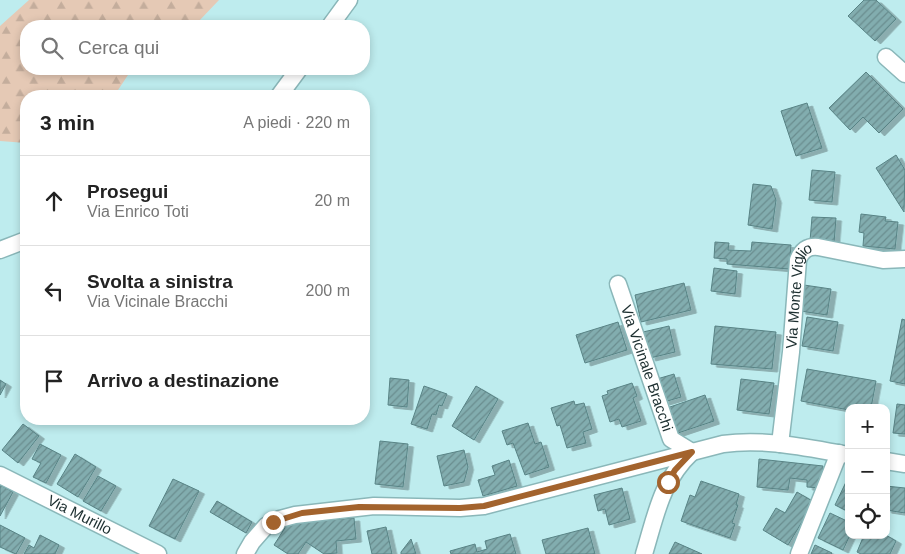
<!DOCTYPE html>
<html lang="it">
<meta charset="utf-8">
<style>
body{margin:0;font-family:Arial,sans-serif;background:#f6f6f6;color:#222}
.controls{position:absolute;right:15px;bottom:15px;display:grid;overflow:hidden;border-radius:10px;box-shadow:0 2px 8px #0003}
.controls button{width:45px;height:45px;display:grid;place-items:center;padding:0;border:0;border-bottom:1px solid #e0e0e0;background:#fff;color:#222;font:25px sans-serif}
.stop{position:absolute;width:15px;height:15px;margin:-11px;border:4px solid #a3632d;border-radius:50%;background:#fff}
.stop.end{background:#a3632d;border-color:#fff;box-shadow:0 1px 5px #0008}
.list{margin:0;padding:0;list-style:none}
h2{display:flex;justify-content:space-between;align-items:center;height:65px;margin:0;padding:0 20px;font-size:21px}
h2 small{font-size:16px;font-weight:400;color:#767676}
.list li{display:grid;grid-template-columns:32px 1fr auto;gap:15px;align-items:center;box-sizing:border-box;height:90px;padding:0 20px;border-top:1px solid #e0e0e0}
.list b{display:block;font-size:19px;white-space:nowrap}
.list p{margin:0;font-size:16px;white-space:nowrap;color:#767676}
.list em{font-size:16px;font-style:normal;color:#767676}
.icon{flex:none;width:28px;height:28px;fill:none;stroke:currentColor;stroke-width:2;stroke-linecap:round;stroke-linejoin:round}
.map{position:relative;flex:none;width:905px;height:554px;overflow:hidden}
.search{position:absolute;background:#fff;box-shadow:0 2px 8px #0003;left:20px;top:20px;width:350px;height:55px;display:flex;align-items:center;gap:12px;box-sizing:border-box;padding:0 18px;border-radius:20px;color:#767676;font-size:19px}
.panel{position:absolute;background:#fff;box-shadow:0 2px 8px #0003;left:20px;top:90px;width:350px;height:335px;border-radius:20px}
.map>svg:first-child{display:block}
</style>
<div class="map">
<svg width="905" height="554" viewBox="0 0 905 554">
<defs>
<pattern id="forest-firs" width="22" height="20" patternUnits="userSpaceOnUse" patternTransform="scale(1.25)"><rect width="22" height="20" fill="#e5c9b5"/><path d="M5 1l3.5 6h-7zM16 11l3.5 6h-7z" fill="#c4ad9c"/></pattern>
<pattern id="building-hatch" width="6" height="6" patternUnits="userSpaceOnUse" patternTransform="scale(1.25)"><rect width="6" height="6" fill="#82adaf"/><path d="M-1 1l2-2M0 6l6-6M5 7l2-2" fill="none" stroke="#6a8d8f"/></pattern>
<filter id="shadow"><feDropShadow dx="5.5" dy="3" stdDeviation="0" flood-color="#0004"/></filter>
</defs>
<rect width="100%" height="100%" fill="#beecee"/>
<!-- forest -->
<path fill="url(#forest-firs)" d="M29,0h190l-20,21 -9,5h-164v43h106l-18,27h-88v47l-26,-2v-115z"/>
<!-- building -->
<g fill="url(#building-hatch)" stroke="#588385" filter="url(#shadow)">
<path d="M864,0h12l20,19 -21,22 -27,-25z"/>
<path d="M866,72l37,37 -24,24 -16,-16 -13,13 -21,-22z"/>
<path d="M807,103l15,45 -26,8 -15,-45z"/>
<path d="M896,155l9,15 -1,42 -28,-44z"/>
<path d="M812,170l23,2 -3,30 -23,-2z"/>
<path d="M753,184l18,2 5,14 -4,29 -24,-4z"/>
<path d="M861,214l25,3 -1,4 13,1 -3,27 -32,-3 1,-13 -5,-1z"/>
<path d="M812,217l24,1 -2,25 -24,-2z"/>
<path d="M715,242l14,1 -1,7 23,1 1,-9 39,3 -2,24 -62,-5v-5l-13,-1z"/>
<path d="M714,268l23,3 -2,23 -24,-3z"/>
<path d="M684,283l7,27 -50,12 -6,-27z"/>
<path d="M804,285l27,4 -4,26 -27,-4z"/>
<path d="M807,317l31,5 -5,29 -31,-5z"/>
<path d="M902,319l3,1v64l-15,-3z"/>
<path d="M618,322l9,28 -42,13 -9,-28z"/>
<path d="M669,326l6,26 -25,6 -7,-26z"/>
<path d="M715,326l61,6 -4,37 -61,-5z"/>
<path d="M807,369l69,12 -5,27h-22v2l-48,-9z"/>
<path d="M674,374l7,23 -17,5 -7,-23z"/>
<path d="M390,378l19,2 -2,27 -19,-2z"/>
<path d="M741,379l33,4 -5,31 -32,-4z"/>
<path d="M0,380l6,4 -6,11z"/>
<path d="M632,383l5,13 -4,2 8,23 -19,6 -3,-8 -9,3 -8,-26 6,-2 -1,-3z"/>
<path d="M424,386l23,8 -5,12 -3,-1 -3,10 -4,-1 -5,15 -16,-5z"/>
<path d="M476,386l22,13 -24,41 -22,-14z"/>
<path d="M705,395l9,26 -39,13 -8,-26z"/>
<path d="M574,401l1,4 9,-2 8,26 -9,3 3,11 -19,5 -7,-23 -3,1 -6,-18z"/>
<path d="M897,404l8,1v29l-12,-1z"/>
<path d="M528,423l7,21 6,-2 8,25 -24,8 -12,-32 -6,2 -5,-14z"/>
<path d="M23,424l16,12 -21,27 -16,-13z"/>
<path d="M380,441l28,3 -5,43 -28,-3z"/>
<path d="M40,444l21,11 -15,28 -13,-6 8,-14 -9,-4z"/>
<path d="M464,450l4,17 -4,15 -20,4 -7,-30z"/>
<path d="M75,454l21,13 -18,30 -21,-13z"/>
<path d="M759,459l64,7 -2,22 -14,-1v-7l-17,-2 -2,12 -31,-3z"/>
<path d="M509,460l8,26 -34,10 -5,-16 17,-5 -3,-9z"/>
<path d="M98,476l18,10 -15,25 -18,-10z"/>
<path d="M173,479l26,12 -24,48 -26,-13z"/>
<path d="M701,481l38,13 -3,11h2l-6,18 3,1 -5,14 -49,-17 9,-26 5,2z"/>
<path d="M846,482l3,1v29l-14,-7z"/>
<path d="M0,485l13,7 -13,24z"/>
<path d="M886,486l19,2v25l-19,-3z"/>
<path d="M622,488l8,31 -21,6 -4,-16 -7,2 -4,-16z"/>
<path d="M797,492l17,10 -26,43 -25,-15 13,-22 9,5z"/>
<path d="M217,501l35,21 -6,11 -36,-21z"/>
<path d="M830,513l19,9v13h1l-7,15 -25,-12z"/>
<path d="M354,518l2,21 -20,2 1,12 -13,1 -18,-12 -8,12h-10l-14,-9 14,-22z"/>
<path d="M0,525l25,13 -9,16 -16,-7z"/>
<path d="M386,527l6,27h-20l-5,-23z"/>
<path d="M588,528l7,26h-49l-4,-14z"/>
<path d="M510,534l6,20h-65l-1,-3 25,-7 2,8 10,-3 -2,-8z"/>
<path d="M40,535l19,10 -4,9h-31l5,-9 5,3z"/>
<path d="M864,535h22l10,6 -6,13h-29l-4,-2z"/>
<path d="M411,539l5,15h-15v-2z"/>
<path d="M675,542l27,12h-33z"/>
<path d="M815,545l17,8 -1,1h-20z"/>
</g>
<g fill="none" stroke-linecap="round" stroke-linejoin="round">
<defs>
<g id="minor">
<path d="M330,26l19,-26"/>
<path d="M886,57l19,17"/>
<path d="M279,96l20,-27"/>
<path d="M0,250l26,-10"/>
<path id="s1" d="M618,284l53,155 21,13"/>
<path id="s2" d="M780,444l11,-92 7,-92c4,-10 10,-14 20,-13l65,13 22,-1"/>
<path d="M886,461l19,3"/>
<path id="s3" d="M0,475l158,79"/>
<path d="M245,554l7,-12 14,-16 14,-7 15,-4 79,-9 86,2 24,-2 239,-62c42,-6 84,4 126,11"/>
<path d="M644,554c12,-39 17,-73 48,-102"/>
<path d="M799,554l40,-101"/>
</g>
</defs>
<!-- minor casing -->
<use href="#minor" stroke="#8ab7b9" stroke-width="19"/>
<!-- minor -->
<use href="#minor" stroke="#fff" stroke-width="16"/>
</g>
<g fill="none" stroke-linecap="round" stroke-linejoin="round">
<!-- route -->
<path stroke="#a3632d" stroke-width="6" d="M273,522l29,-9 57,-6 101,1 24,-2 208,-54 -17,18 -7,12"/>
</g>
<g text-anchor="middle" stroke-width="4" stroke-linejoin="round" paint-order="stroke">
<!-- street labels -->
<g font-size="15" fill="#1d2f30" stroke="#beecee">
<text dy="5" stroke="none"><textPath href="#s2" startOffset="150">Via Monte Viglio</textPath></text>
<text dy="5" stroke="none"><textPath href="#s1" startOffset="89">Via Vicinale Bracchi</textPath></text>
<text dy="5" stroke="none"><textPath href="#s3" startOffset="89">Via Murillo</textPath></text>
</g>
</g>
</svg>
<div class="controls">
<button>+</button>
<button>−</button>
<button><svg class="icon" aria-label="locate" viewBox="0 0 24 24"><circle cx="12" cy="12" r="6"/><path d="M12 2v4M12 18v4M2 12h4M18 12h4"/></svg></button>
</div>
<div class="stop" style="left:668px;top:482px"></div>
<div class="stop end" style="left:273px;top:522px"></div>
<div class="search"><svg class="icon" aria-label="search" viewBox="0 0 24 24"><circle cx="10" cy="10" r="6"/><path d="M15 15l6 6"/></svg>Cerca qui</div>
<section class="panel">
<h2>3 min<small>A piedi · 220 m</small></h2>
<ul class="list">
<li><svg class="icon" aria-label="ahead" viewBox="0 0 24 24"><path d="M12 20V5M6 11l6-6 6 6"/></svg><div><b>Prosegui</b><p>Via Enrico Toti</p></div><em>20 m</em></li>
<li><svg class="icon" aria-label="left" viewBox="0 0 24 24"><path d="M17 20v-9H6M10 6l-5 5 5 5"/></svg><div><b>Svolta a sinistra</b><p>Via Vicinale Bracchi</p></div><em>200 m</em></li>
<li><svg class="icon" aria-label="arrive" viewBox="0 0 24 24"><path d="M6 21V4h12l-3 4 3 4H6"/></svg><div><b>Arrivo a destinazione</b></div></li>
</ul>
</section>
</div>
